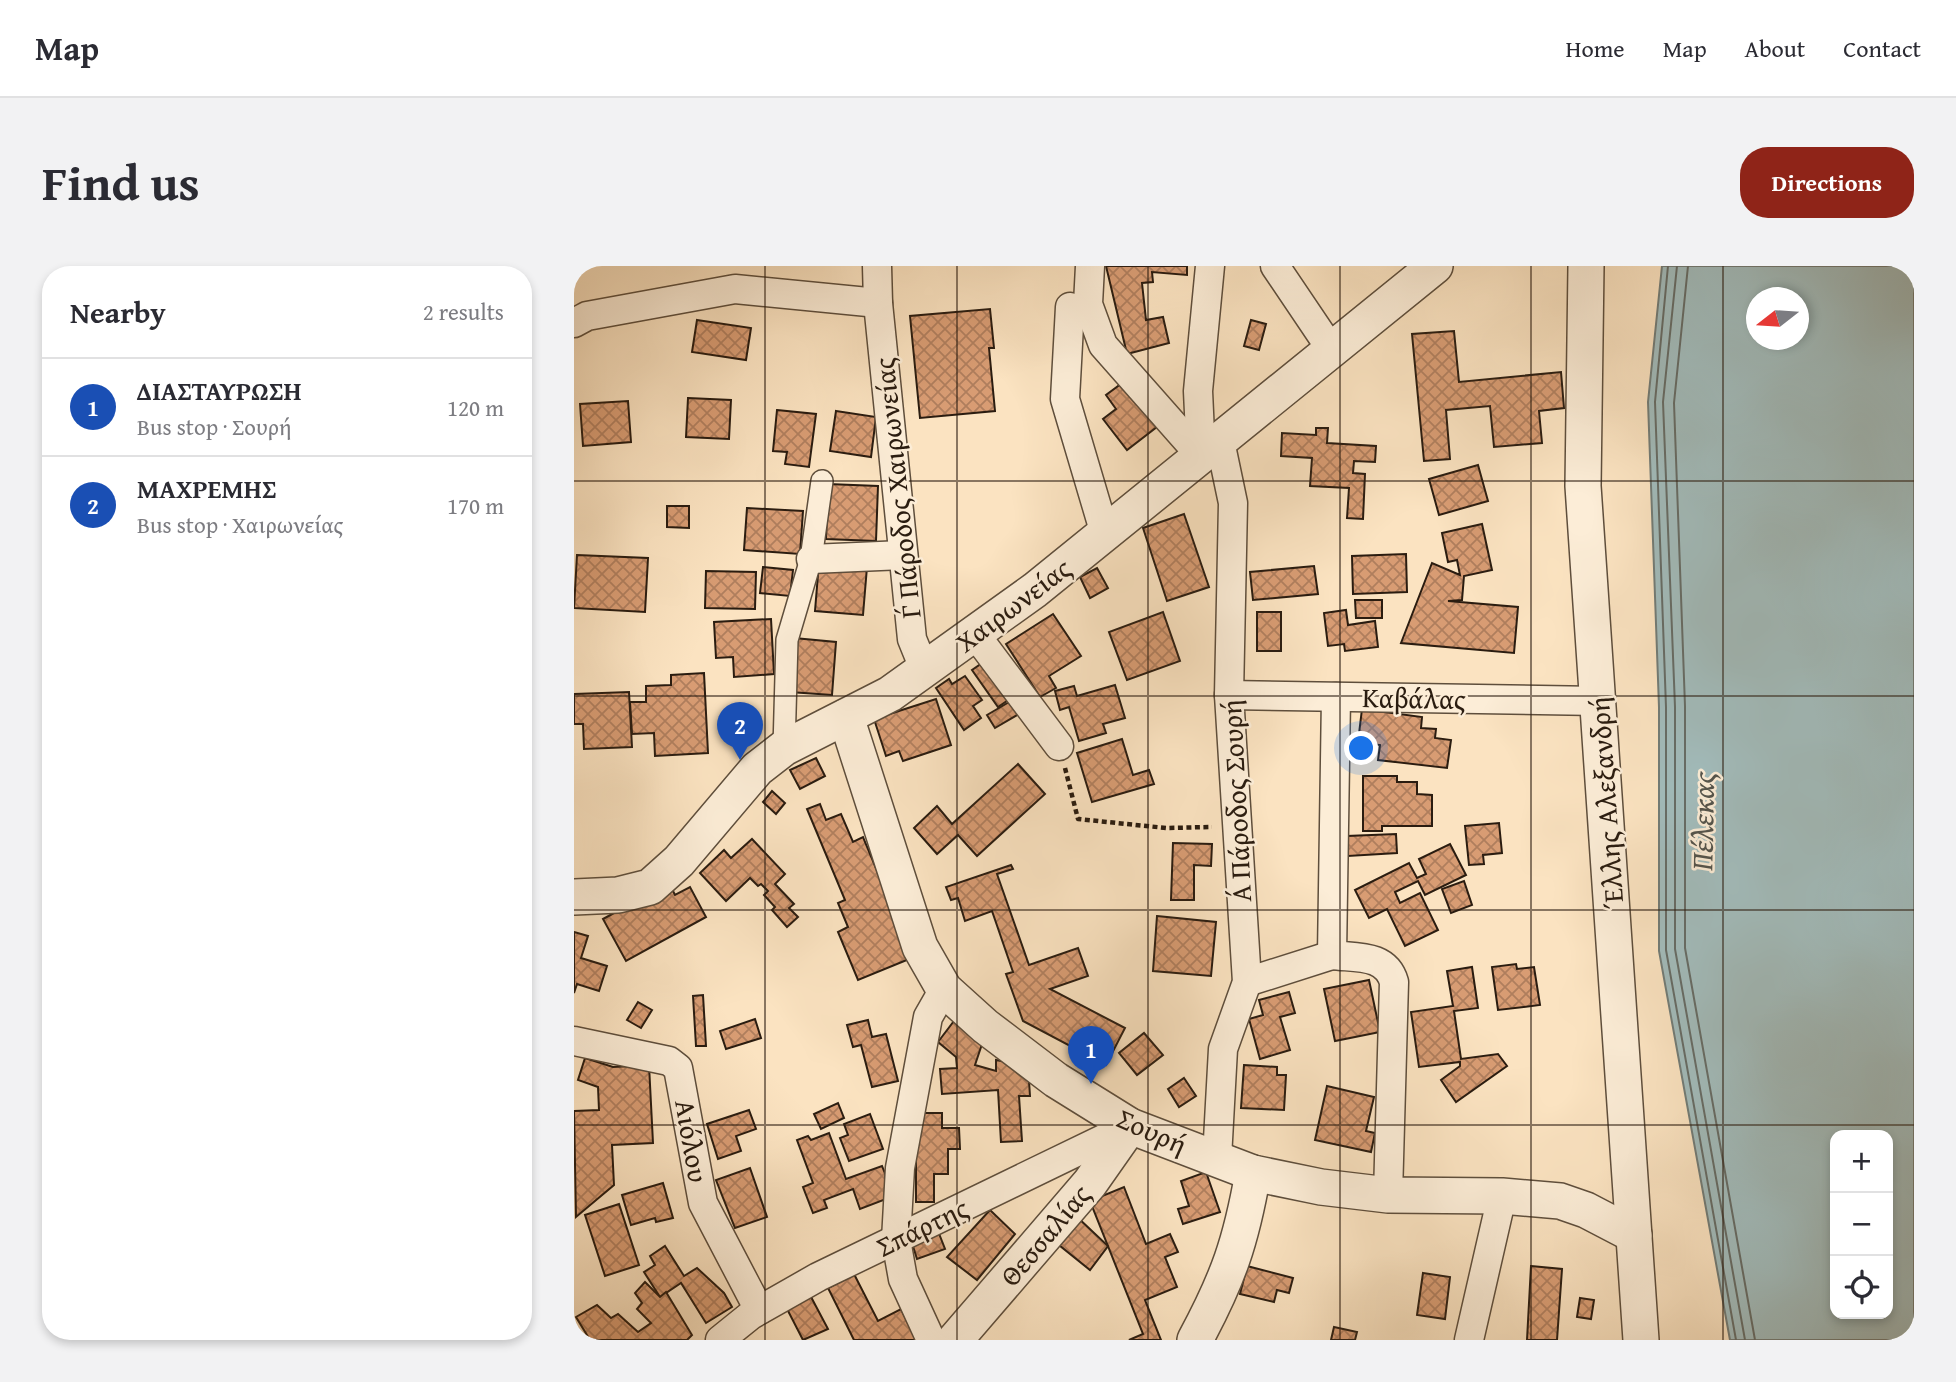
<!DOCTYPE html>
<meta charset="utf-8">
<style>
body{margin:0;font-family:"Gentium Book Plus",serif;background:#f2f2f3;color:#2b2b33}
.controls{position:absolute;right:21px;bottom:21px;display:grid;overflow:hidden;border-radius:14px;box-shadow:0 4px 10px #0003}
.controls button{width:63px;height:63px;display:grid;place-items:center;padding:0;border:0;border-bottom:2px solid #e1e1e2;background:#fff;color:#2b2b33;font:35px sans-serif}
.compass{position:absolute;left:1172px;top:21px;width:63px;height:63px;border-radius:50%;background:#fff;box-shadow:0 4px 10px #0003;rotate:253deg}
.you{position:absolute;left:788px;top:483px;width:24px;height:24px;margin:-18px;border:5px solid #fff;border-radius:50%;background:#1a73e8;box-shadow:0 0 0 10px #1a73e833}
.badge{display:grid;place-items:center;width:46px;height:46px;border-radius:50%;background:#8f2418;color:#fff;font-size:23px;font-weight:700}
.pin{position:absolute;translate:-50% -58px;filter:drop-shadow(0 2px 4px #0008)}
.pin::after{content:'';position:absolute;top:37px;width:24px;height:21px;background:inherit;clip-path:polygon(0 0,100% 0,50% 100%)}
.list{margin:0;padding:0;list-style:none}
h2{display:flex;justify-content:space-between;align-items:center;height:91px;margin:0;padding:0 28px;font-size:30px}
h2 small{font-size:23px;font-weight:400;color:#7c7c81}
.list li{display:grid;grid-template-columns:46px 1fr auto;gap:21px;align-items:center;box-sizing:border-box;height:98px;padding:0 28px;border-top:2px solid #e1e1e2}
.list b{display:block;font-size:26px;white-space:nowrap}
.list p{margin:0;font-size:23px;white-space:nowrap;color:#7c7c81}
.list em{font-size:23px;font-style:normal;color:#7c7c81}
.icon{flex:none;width:38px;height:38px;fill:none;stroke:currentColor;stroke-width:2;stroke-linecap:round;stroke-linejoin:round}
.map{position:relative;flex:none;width:1340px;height:1074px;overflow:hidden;border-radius:28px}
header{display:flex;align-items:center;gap:42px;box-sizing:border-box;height:98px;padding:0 35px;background:#fff;border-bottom:2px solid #e1e1e2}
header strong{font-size:33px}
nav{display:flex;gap:38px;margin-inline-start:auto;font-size:24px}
.intro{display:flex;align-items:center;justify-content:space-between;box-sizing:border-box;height:168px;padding:0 42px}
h1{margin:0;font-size:49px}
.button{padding:18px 32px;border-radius:28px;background:#8f2418;color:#fff;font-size:24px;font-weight:700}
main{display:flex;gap:42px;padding:0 42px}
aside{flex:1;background:#fff;border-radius:28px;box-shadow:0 4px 10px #0003}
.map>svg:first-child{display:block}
</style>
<header>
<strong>Map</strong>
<nav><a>Home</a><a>Map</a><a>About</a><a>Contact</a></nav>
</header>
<div class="intro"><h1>Find us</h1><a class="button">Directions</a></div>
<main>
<aside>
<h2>Nearby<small>2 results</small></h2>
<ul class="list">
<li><span class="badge" style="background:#1a4fb4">1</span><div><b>ΔΙΑΣΤΑΥΡΩΣΗ</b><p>Bus stop · Σουρή</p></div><em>120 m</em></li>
<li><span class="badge" style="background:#1a4fb4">2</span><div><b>ΜΑΧΡΕΜΗΣ</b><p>Bus stop · Χαιρωνείας</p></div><em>170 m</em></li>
</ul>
</aside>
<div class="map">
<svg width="1340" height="1074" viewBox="0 0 1340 1074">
<defs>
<pattern id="building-cross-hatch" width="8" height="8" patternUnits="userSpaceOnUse" patternTransform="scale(1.75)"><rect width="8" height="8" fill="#d89c73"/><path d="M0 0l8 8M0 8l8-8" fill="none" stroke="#af7e5d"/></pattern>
</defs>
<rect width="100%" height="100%" fill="#fbe3c1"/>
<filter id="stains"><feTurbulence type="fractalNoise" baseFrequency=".00286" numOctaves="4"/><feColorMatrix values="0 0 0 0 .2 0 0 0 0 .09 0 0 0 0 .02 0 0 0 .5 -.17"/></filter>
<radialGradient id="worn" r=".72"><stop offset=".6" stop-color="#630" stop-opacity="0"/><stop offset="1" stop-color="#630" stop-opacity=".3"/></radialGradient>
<!-- water -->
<path fill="#a2bcbc" stroke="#727c77" stroke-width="2" fill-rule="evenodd" d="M1088,0h252v1074h-184l-71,-389v-244l-11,-305zM1182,32h42v42h-42zM1261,869h53v179h-53z"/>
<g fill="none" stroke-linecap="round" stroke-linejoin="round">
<!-- shore -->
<g stroke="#666c66" stroke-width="2">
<path d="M1094,0l-13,136 11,305v243l70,390"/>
<path d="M1103,0l-14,136 12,305v242l70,391"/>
<path d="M1114,0l-14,137 11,303v242l70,392"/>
</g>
</g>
<!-- building -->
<g fill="url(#building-cross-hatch)" stroke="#2a1c10" stroke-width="2">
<path d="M532,0h81v9l-35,-3 1,10 -11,1 4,37 17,-3 6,26 -42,11z"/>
<path d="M416,43l4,39h-5l6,63 -75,7 -10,-102z"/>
<path d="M123,54l54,8 -5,32 -54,-8z"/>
<path d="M677,54l15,4 -7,26 -15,-4z"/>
<path d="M880,65l5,51 102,-10 3,36 -25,3 3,32 -48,4 -4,-41 -44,4 4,49 -26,2 -12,-127z"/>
<path d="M555,112l33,45 -35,27 -24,-31 13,-10 -10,-14z"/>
<path d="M114,132l43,2 -2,39 -43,-2z"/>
<path d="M54,135l3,41 -48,4 -3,-42z"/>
<path d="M203,144l39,4 -7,53 -24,-3 2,-12 -14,-1z"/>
<path d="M262,145l40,6 -5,40 -41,-6z"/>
<path d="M742,162h12l-1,15 49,3 -1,16 -21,-1 -1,12 12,1 -2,45 -16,-1 2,-30 -39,-2 2,-28 -31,-2 1,-23 34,2z"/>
<path d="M904,199l10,36 -49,14 -10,-36z"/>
<path d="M254,218l50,2 -2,55 -50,-2z"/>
<path d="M93,240h22v22l-22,-1z"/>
<path d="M173,242l56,3 -3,43 -56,-4z"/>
<path d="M610,248l25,73 -42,14 -24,-73z"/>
<path d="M908,258l10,46 -28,6 -2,24 -14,1 70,6 -4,46 -113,-10 31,-80 28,12 -3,-15 -9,2 -6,-29z"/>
<path d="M832,288l1,38 -54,2 -1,-38z"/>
<path d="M3,289l71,3 -3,54 -71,-4z"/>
<path d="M245,296l48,5 -4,48 -48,-4z"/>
<path d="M740,300l4,28 -65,6 -3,-28z"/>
<path d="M189,301l30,3 -3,26 -30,-3z"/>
<path d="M523,302l11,20 -18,10 -10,-21z"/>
<path d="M132,305l50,1 -1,37 -50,-1z"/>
<path d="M781,334h27v18h-26z"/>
<path d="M772,344l2,15 27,-4 3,26 -33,4 -1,-7 -16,2 -4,-33z"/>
<path d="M589,346l17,49 -53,19 -18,-48z"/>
<rect x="683" y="346" width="24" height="39"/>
<path d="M479,348l28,42 -32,20 7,12 -16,9 -34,-53z"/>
<path d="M197,353l3,55 -40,3 -1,-20 -17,1 -2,-36z"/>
<path d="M220,372l42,4 -4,53 -42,-3z"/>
<path d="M417,391l26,37 -19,13 -26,-37z"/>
<path d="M130,407l4,80 -53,3 -1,-23 -22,1 -2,-32h16v-16l25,-1v-10z"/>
<path d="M391,410l17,24 -9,6 8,12 -17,12 -28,-42 13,-9 3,5z"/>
<path d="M541,419l10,33 -22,6 3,9 -27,8 -10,-34 -9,3 -5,-19 19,-5 3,10z"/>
<path d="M55,426l3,55 -48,2 -1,-25h-9v-30z"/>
<path d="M442,432l8,13 -29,17 -8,-13z"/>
<path d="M362,433l15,46 -48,16 -4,-10 -13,5 -12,-37z"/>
<path d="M788,443l60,8 -1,11 15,1 -1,9 16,2 -4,28 -69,-8 2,-15 -22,-3z"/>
<path d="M548,473l11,36 16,-5 5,14 -62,18 -15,-49z"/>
<path d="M242,492l9,18 -25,13 -10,-19z"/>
<path d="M444,498l27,30 -68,62 -19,-21 -21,19 -23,-26 23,-22 15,18z"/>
<path d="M789,510h34v6h20v12l15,1v31h-50v5h-19z"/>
<path d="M198,525l13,12 -9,11 -13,-12z"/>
<path d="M246,538l6,16 15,-6 12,28 10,-5 40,96 16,22 -61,25 -20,-48 10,-5 -10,-24 7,-3 -38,-91z"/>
<path d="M925,557l3,30 -19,2 1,9 -15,1 -4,-39z"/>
<path d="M822,568l1,19 -49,3 -1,-20z"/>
<path d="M178,573l33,35 -10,10 19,20 -5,4 9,9 -11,10 -15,-17 3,-3 -11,-12 4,-4 -7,-7 -3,2 -8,-8 -24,23 -26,-28 24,-23 7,8z"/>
<path d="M599,577l39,1 -1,22 -17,-1v35h-23z"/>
<path d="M876,578l16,31 -41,20 -7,-14 -23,11 5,11 20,-10 18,37 -33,16 -18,-37 -18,9 -14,-28 54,-27 8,15 9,-4 -7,-15z"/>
<path d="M437,599l2,4 -16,5 32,91 49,-17 10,28 -38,13 75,39 -19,37 -83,-44 -17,-47 7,-2 -21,-61 -27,10 -7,-23 -7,2 -5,-13z"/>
<path d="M890,615l8,24 -21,8 -9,-24z"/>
<path d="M95,617l6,12 15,-8 16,30 -80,44 -23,-42z"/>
<path d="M583,650l59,6 -5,54 -58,-5z"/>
<path d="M0,666l14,4 -7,22 26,8 -8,25 -22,-7 -3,9z"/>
<path d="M942,698l1,5 17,-2 6,38 -42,5 -6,-43z"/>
<path d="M898,701l6,41 -24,3 7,48 37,-5 9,12 -51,36 -15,-22 19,-14v-4l-41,5 -8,-55 42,-6 -6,-35z"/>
<path d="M795,714l11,52 -45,9 -11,-52z"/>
<path d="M715,726l6,21 -15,4 10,33 -30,9 -11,-40 14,-4 -4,-15z"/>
<path d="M129,729l3,51h-10l-3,-50z"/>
<path d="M64,736l14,8 -11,18 -14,-8z"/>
<path d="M383,751l27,21 -9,27 21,6v-11l32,6 2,30h-11l3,45 -21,1 -3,-52 -56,4 -2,-25 17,-1 -1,-11 -18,-15z"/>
<path d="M181,753l6,19 -35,11 -6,-18z"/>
<path d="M294,754l4,17 14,-3 12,47 -26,6 -11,-42 -8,2 -6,-22z"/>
<path d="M570,767l19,22 -26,20 -18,-22z"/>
<path d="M11,792l28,9 36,-2 4,78 -41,2 2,40 -38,32 -2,-106 25,-1 -1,-23 -20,-7z"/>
<path d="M670,799l33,2v8h9l-2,35 -43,-2z"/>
<path d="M610,812l12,18 -17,11 -11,-18z"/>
<path d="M753,820l47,11 -8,34 9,2 -4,19 -56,-12z"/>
<path d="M264,837l6,15 -23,11 -7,-15z"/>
<path d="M175,844l7,19 -20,7 5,15 -23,8 -11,-35z"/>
<path d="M342,847h26v15h17l1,21h-12v25h-14v28h-18z"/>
<path d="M296,848l13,35 -34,12 -9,-23 8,-3 -4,-11z"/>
<path d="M255,867l17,46 36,-13 12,30 -34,13 -7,-20 -29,11 3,8 -14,5 -10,-26 10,-4 -16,-43 11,-4 3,4z"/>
<path d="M176,902l17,49 -32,11 -19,-48z"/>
<path d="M632,906l14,40 -37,12 -5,-15 11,-3 -8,-25z"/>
<path d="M89,917l10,35 -17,4 -1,-4 -24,7 -9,-30z"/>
<path d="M550,921l22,57 24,-10 8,18 -13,5 12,30 -32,13 16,40h-32l14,-6 -53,-133z"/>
<path d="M45,938l20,61 -34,11 -20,-61z"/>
<path d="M416,944l25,24 -38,46 -30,-23z"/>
<path d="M501,949l33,31 -18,24 -36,-29z"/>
<path d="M364,965l7,18 -28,10 -6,-19z"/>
<path d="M91,980l19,30 13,-8 27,25 8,14 -26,16 -25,-40 -21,14 -16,-25 11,-7 -5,-9z"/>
<path d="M673,1000l46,12 -4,15 -12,-3 -3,12 -34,-8z"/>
<path d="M957,1000l31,3 -5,71h-30z"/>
<path d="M849,1007l27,4 -5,42 -28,-4z"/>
<path d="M280,1008l24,47 23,-12 16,31h-63l-26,-52z"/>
<path d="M71,1016l15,15 6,-5 26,43 -5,5h-97l-14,-23 21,-12 14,13 7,-4 20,18 13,-9 -14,-14 5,-6 -7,-10z"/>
<path d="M236,1029l18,34 -25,11 -17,-33z"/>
<path d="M1006,1032l14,2 -3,19 -14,-2z"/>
<path d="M760,1061l23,5 -2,8h-24z"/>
</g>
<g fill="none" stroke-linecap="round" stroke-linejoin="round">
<defs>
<path id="pedestrian" d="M210,482l3,-108 24,-81 11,-78"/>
<g id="minor">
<path d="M303,0l1,37 34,336 13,32"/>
<path d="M516,0l-2,38 15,41 98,111"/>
<path d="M701,0l56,83"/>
<path d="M496,41l-5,92 40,135"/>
<path d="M0,57l13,-7 148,-27 143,14"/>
<path d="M627,190l-3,-65 12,-125"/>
<path d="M237,293l92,-4"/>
<path d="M401,368l84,112"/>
<path d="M655,429l370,6"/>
<path d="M762,431l-4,258c25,3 54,-1 62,27l-6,213"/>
<path d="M673,716l85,-27"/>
<path d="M0,775l95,20 9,7 25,135 56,107"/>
<path d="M643,892l6,-109 24,-67 -18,-287 4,-192 -13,-62"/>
<path d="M146,1074l31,-25 67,-38 312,-151"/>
<path d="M357,1074l-28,-61 -7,-39 4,-72 28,-151 16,-28"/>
<path d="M895,1074l33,-144"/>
</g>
<g id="tertiary">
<path d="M1012,0l-3,220 58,854"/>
<path d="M272,451l74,230 24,42 41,37 71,54 74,46 123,47 68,14 67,8 114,1 58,5 26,9 48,25"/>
<path d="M0,631l44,-2 32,-8 29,-26 78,-92 27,-21 106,-54 145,-104 400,-324"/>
<path d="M381,1074l135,-157 40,-57"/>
<path d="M621,1074c33,-61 46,-98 58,-167"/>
</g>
</defs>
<!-- pedestrian casing -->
<use href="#pedestrian" stroke="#5e4e3c" stroke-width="24"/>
<!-- minor casing -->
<use href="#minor" stroke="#5e4e3c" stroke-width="31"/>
<!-- tertiary casing -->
<use href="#tertiary" stroke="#5e4e3c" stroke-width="38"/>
<!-- path -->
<path stroke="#2a1c10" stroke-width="4.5" stroke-dasharray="5 3.5" stroke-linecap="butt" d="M491,502l13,51 88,9 46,-1"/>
<!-- pedestrian -->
<use href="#pedestrian" stroke="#fcedd7" stroke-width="21"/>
<!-- minor -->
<use href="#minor" stroke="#fcedd7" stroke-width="28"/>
<!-- tertiary -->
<use href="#tertiary" stroke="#fcedd7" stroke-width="35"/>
</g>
<!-- grid -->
<path fill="none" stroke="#2a1c10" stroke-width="2" stroke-opacity="0.55" d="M191,0v1074M383,0v1074M574,0v1074M766,0v1074M957,0v1074M1149,0v1074M0,215h1340M0,430h1340M0,644h1340M0,859h1340"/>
<g text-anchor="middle" stroke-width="5" stroke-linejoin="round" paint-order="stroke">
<!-- street labels -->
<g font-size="28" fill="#2a1c10" stroke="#fcedd7">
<text transform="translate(323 222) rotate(-96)" y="10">Γ΄ Πάροδος Χαιρωνείας</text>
<text transform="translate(439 339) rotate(-37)" y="10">Χαιρωνείας</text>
<text transform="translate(840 432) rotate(1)" y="10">Καβάλας</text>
<text transform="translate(662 535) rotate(-93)" y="10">Α΄ Πάροδος Σουρή</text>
<text transform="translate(1032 537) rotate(-94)" y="10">Έλλης Αλεξανδρή</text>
<text transform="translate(578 865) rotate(24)" y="10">Σουρή</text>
<text transform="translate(118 875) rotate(80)" y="10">Αιόλου</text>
<text transform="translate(348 961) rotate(-26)" y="10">Σπάρτης</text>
<text transform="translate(471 969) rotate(-50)" y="10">Θεσσαλίας</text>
</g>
<!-- water labels -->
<g font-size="30" font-style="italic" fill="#54544c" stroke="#fcedd7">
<text transform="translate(1129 555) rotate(-89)" y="10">Πέλεκας</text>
</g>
</g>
<rect width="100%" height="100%" filter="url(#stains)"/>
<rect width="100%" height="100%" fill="url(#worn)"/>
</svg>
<div class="controls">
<button>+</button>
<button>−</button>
<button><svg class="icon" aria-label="locate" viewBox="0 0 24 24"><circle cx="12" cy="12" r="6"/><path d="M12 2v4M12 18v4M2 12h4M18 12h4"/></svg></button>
</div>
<svg class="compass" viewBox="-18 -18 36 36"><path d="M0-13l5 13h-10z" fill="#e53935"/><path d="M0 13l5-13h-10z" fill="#7c7c81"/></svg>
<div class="you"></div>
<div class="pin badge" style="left:517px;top:818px;background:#1a4fb4">1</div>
<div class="pin badge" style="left:166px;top:494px;background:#1a4fb4">2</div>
</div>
</main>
